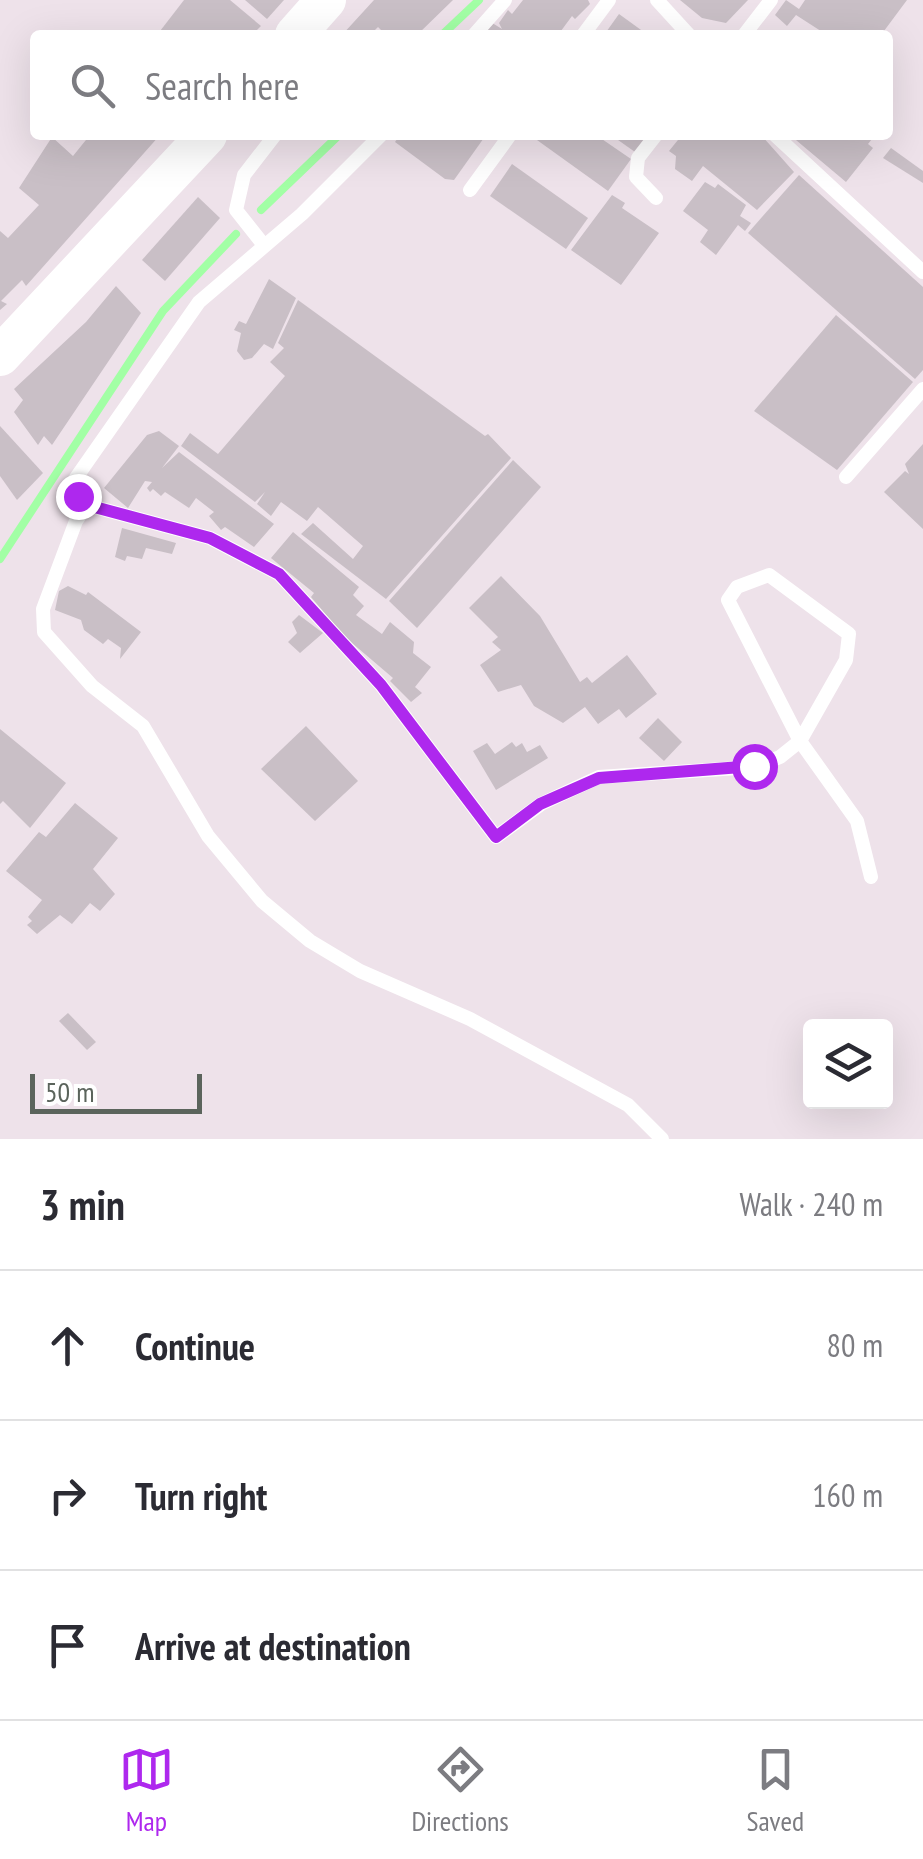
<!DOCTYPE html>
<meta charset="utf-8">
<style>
body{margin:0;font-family:"PT Sans Narrow",sans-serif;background:#f2f2f3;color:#2b2b33}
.controls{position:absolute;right:30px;bottom:30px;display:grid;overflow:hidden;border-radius:10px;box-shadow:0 10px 40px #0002}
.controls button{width:90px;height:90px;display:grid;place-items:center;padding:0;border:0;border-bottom:2px solid #e1e1e2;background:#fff;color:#2b2b33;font:50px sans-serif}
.scale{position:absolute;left:30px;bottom:25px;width:172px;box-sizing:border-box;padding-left:10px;border:5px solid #5b645c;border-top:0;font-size:28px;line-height:35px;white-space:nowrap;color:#5b645c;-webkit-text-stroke:8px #fff;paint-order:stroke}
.stop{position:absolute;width:30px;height:30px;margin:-22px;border:8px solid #ae28ee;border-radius:50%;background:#fff}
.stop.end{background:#ae28ee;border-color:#fff;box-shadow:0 2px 10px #0008}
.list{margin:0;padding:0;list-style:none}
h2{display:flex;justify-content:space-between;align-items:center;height:130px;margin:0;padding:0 40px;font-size:42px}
h2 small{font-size:32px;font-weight:400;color:#7c7c81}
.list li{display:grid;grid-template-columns:65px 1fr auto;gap:30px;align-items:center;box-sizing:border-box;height:150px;padding:0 40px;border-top:2px solid #e1e1e2}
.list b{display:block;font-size:38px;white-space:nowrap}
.list em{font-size:32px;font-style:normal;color:#7c7c81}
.icon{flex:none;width:55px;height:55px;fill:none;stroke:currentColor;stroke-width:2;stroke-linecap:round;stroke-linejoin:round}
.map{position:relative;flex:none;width:923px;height:1139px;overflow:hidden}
.search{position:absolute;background:#fff;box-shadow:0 10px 40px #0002;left:30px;right:30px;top:30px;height:110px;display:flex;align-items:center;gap:25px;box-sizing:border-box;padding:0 35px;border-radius:10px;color:#7c7c81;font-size:38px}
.sheet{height:580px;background:#fff}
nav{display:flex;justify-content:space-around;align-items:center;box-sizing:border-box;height:140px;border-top:2px solid #e1e1e2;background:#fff;font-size:28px;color:#7c7c81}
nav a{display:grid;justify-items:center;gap:5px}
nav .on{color:#ae28ee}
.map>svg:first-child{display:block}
</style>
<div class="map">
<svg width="923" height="1139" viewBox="0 0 923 1139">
<rect width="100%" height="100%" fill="#eee2ea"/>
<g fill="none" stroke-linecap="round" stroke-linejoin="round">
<!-- stream -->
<g stroke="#a2ffa5" stroke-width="8">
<path d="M442,35l37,-35"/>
<path d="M261,210l78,-75"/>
<path d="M0,559l163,-248 73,-77"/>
</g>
</g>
<!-- building -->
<g fill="#c9bfc6">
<path d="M184,0h46l31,26 -9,9h-95z"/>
<path d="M245,0h39l-17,19z"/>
<path d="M374,0h79l-36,35h-31l-8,-8 -8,8h-28z"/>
<path d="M523,0h65l2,4 -15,15 -3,-3 -14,19h-79l10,-14 13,8 -3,-6 9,-13 4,4z"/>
<path d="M680,0h68l-22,23 -24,-5z"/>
<path d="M786,0l13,9 6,-9h102l-26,35h-54l-31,-20 -9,11 -12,-11z"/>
<path d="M619,14l29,21h-44z"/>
<path d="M90,135h70l-134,151 -4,-6 -21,21 6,3 -7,6v-79l8,7 31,-33 -20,-17 33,-51 21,19z"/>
<path d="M400,135h86l-32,45 -9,-1 -50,-37z"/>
<path d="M530,135h66l35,24 -23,32z"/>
<path d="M611,135h37l-13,17z"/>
<path d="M682,135h79l33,37 -37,38 -54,-44 -11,15 -17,-12 1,-13 -7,-5z"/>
<path d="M790,135h85l-7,9 5,4 -27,34z"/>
<path d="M891,148l32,23v12l-40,-25z"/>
<path d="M512,164l76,54 -22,31 -76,-53z"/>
<path d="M799,175l124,112v83l-8,9 -167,-146z"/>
<path d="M705,182l10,6 3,-4 28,21 -6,11 11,7 -6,8 -7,-6 -22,30 -16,-13 8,-12 -25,-19z"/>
<path d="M612,195l13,8 -3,5 37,25 -38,52 -50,-35z"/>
<path d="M198,197l22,21 -55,63 -23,-21z"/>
<path d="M269,279l27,19 -23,51 -9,-5 -12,14 -8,2 -7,-9 4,-18 -7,-3 5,-9 7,3z"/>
<path d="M116,286l25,27 -89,132 -8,-9 -6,9 -24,-33 9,-12 -9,-11 72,-67z"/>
<path d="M298,300l187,136 3,-2 23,24 -125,141 -85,-65 12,-11 40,36 10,-13 -45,-39 -11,14 -26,-19 -10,14 -14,-12 8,-12 -10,10 -74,-56 9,-13 28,21 67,-78 -15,-14 14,-14 -6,-5z"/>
<path d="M836,315l77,67 -76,88 -83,-59z"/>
<path d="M0,426l43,47 -26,27 -17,-24z"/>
<path d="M159,431l20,15 -17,22 17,-16 95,72 -20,23 -29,-20 -4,3 -12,-14 5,-4 -18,-14 -7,10 -24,-16 -4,4 -8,-7 -3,3 -3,-4 5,-6 -7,-1 -17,27 -24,-20 43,-53z"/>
<path d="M923,444v85l-39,-37 21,-21 4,3 -4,-10z"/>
<path d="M513,460l28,27 -124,141 -28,-27z"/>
<path d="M122,528l54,15 -4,11 -26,-6 -4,11 -15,-3 -2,5 -10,-4z"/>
<path d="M293,532l66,55 -6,8 11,11 -8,9 26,19 8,-12 24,20 -1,11 18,14 -16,20 7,6 -11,9 -21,-21 3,-3 -48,-41 -34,-40 3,-4 -43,-35z"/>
<path d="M501,576l39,40 40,66 7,-5 5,6 35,-28 30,39 -31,24 -7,-9 -21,15 -13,-17 -22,16 -29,-17 -13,-21 -23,7 -18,-27 21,-15 -9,-8 6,-5 -29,-29z"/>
<path d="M68,586l18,9 2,-3 53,40 -21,27 1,-11 -13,-9 -5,5 -19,-14 -3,-10 -26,-10 4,-19z"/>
<path d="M299,615l24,18 -23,20 -12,-11 9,-9 -5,-11z"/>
<path d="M658,718l24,24 -18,19 -25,-23z"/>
<path d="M306,726l52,55 -43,40 -54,-52z"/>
<path d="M0,729l66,54 -36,45 -27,-27 -3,3z"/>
<path d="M512,742l4,5 6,-4 5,9 13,-7 8,13 -52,32 -23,-39 14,-8 8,11z"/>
<path d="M75,803l43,35 -25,31 22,25 -15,17 -10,-8 -18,21 -12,-9 -23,19 -10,-9 5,-4 -4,-4 14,-17 -36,-29 33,-39 7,5z"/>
<path d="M68,1013l28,29 -9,8 -28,-29z"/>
</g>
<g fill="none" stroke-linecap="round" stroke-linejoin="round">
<!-- service -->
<g stroke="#fff" stroke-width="14">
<path d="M657,0l32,35"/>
<path d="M474,35l31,-35"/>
<path d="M583,35l26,-35"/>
<path d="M744,35l27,-35"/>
<path d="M381,135l-79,79 -103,88 -128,183 16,20 -11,16 -33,88 1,23 48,54 51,40 65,110 54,65 48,40 50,30 110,48 158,86 34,34"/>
<path d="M775,135l148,137"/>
<path d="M470,190l40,-55"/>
<path d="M656,198l-20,-21 2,-19 18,-23"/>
<path d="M263,244l-27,-34 8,-35 31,-40"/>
<path d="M846,477l77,-88"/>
<path d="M87,505l123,33 69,36 102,111 115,152 45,-33 58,-27 155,-10 26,-10 20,-16 46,-81 3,-26 -80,-59 -32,12 -9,13 72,141 57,80 14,56"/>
</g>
<!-- secondary -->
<g stroke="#fff" stroke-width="40">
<path d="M295,35l31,-35"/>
<path d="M0,356l207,-221"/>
</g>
</g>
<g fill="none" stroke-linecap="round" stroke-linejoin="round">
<!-- route -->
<path stroke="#ae28ee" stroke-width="12" d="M78,496l9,9 123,33 69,36 102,111 115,152 44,-33 59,-26 155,-12"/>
</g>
</svg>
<div class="controls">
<button><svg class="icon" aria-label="layers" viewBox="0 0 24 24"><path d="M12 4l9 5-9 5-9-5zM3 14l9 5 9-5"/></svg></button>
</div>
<div class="scale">50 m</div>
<div class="stop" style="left:754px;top:766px"></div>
<div class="stop end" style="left:78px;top:496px"></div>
<div class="search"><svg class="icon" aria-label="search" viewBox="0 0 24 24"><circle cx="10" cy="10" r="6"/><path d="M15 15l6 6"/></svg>Search here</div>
</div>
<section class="sheet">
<h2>3 min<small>Walk · 240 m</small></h2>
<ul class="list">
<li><svg class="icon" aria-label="ahead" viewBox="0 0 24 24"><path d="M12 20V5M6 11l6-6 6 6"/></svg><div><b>Continue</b></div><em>80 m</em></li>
<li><svg class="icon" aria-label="right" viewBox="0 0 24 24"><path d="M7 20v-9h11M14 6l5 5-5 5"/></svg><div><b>Turn right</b></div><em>160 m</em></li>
<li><svg class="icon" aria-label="arrive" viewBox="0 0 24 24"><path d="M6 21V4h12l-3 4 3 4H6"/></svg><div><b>Arrive at destination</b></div></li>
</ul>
</section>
<nav>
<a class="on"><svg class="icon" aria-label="map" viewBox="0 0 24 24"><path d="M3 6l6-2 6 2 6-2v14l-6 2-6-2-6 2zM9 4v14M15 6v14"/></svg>Map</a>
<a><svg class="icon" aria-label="directions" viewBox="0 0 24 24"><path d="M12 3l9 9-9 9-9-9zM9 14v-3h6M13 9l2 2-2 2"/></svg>Directions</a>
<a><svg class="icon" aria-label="saved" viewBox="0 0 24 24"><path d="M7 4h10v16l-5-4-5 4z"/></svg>Saved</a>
</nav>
